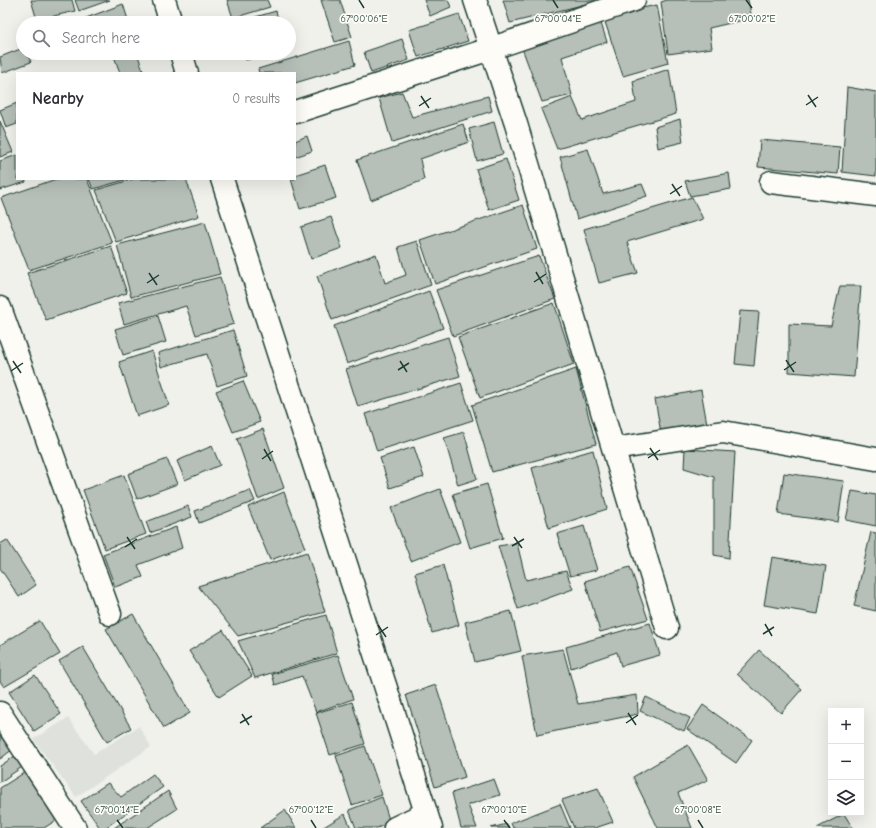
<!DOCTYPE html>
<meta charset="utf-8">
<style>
body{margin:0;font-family:"Comic Neue",sans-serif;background:#f2f2f3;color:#2b2b33}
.controls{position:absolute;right:12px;bottom:12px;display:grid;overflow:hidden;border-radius:0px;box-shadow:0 4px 16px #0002}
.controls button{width:36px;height:36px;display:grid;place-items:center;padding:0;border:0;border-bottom:1px solid #e1e1e2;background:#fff;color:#2b2b33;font:20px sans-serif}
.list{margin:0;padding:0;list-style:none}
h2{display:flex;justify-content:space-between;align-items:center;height:52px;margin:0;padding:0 16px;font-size:17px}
h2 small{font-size:13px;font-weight:400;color:#7c7c81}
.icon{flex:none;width:22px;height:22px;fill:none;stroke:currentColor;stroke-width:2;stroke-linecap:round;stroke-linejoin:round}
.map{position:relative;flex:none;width:876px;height:828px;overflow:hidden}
.search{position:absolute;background:#fff;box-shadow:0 4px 16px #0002;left:16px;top:16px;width:280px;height:44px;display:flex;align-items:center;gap:10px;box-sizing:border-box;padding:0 14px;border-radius:22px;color:#7c7c81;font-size:15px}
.panel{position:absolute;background:#fff;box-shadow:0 4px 16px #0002;left:16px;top:72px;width:280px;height:108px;border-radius:0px}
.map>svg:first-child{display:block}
</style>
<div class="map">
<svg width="876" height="828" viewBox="0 0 876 828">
<rect width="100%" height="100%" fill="#f0f1eb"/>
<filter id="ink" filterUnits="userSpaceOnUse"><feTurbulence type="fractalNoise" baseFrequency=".025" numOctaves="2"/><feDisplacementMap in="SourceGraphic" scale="8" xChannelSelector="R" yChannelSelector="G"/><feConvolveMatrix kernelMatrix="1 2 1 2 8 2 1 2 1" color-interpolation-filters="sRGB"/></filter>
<g filter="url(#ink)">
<!-- built -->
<path fill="#dfe2dc" d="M68,718l26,36 45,-28 12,21 -75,50 -43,-58z"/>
<!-- building -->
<g fill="#b6bfb8" stroke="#1f3d34">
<path d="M31,0h41l3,11 -38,9z"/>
<path d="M75,0h35l-31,11z"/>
<path d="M227,0h40l3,7 -37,11z"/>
<path d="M321,0h19l12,37 -17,5z"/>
<path d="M424,0h24l3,7 -21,9z"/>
<path d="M503,0h99l-92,23z"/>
<path d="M667,0h81l4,18 -43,10 3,20 -44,6 -7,-52z"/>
<path d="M123,4l6,19h-56z"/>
<path d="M657,5l11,58 -45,13 -20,-60z"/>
<path d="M276,11l3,12h-44z"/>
<path d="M459,14l9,27 -50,16 -9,-27z"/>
<path d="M599,17l8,25 -45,15 10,38 -30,7 -20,-54z"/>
<path d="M402,39l7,21 -38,13 -7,-21z"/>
<path d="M349,41l6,24 -60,18v-10h-36l-1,-4z"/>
<path d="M23,48v5h4l4,9 -29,11 -2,-16z"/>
<path d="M113,53h24l7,20h-24z"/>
<path d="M244,53h28l-26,7z"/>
<path d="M669,69l7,45 -119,35 -16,-40 31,-12 10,23 54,-18 -3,-21z"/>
<path d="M847,87l29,5v84l-34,-4z"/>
<path d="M402,92l10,25 76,-21 4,15 -100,32 -13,-45z"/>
<path d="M17,103v21l-11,4 -6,-18z"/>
<path d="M680,119l3,23 -25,6 -3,-21z"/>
<path d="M0,121l13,31 -13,5z"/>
<path d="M494,122l9,32 -26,7 -8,-32z"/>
<path d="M463,124l6,18 -49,17 4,21 -53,20 -14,-40z"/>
<path d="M307,136l5,15 -17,6v-16z"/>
<path d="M760,140l80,7 -2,27 -80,-7z"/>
<path d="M588,149l15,45 39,-10 5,12 -70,23 -17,-62z"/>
<path d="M17,155v24h8l1,3 -26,8v-29z"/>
<path d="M506,159l13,41 -30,10 -13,-41z"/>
<path d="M325,165l11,33 -36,11 -9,-30h4v-4z"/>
<path d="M729,173l2,16 -41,7 -5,-15z"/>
<path d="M56,179h31l25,64 -83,27 -28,-72z"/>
<path d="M89,179h39l-35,10z"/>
<path d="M134,179h52l13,37 -83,26 -20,-52z"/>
<path d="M692,197l11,22 -76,23 11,31 -39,10 -15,-54z"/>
<path d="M523,205l14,44 -102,35 -15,-44z"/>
<path d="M331,217l11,31 -31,11 -10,-32z"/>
<path d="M205,222l15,52 -89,23 -14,-52z"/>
<path d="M417,241l14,44 -99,35 -15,-44 59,-22 9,29 21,-8 -8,-28z"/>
<path d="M111,246l16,47 -81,27 -19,-47z"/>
<path d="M539,256l16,43 -102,37 -17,-46z"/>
<path d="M220,277l14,47 -38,11 -10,-29 -62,18 -6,-21z"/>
<path d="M840,286h21l-7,91 -65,-5v-48l42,2z"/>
<path d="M429,291l14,37 -96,36 -13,-38z"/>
<path d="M554,303l20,61 -94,34 -22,-61z"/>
<path d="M740,311l19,1 -5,54 -19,-2z"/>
<path d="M158,316l8,26 -43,13 -8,-26z"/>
<path d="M233,330l14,46 -30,10 -10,-32 -46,13 -3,-14z"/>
<path d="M448,337l12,39 -102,31 -12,-38z"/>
<path d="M152,351l17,54 -32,11 -18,-54z"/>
<path d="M576,369l20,75 -104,28 -20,-67z"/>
<path d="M243,381l17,41 -27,10 -17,-41z"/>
<path d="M461,383l12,37 -96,31 -12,-37z"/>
<path d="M701,390l6,34 -46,9 -6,-34z"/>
<path d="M263,429l21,59 -26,11 -21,-60z"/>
<path d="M464,432l13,47 -19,6 -14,-47z"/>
<path d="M212,446l8,19 -35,15 -8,-19z"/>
<path d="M414,447l10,30 -34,11 -10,-30z"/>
<path d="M685,449l50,3 -6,106 -15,-3v-78l-30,-9z"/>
<path d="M593,450l14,59 -58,19 -17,-60z"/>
<path d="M167,459l10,25 -40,15 -9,-25z"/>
<path d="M784,473l60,8 -6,41 -60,-8z"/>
<path d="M124,475l22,59 -41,15 -22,-59z"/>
<path d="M487,484l16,54 -33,10 -17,-54z"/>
<path d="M440,489l20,53 -49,19 -20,-53z"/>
<path d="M250,490l5,11 -56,22 -4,-12z"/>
<path d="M852,491l24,4v31l-30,-6z"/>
<path d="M284,492l21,56 -35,12 -22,-53z"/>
<path d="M188,506l4,11 -42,16 -4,-11z"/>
<path d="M584,526l13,44 -27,6 -13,-42z"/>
<path d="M176,527l6,21 -44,17 5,12 -28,10 -12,-33z"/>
<path d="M871,532l5,1v78l-22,-5z"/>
<path d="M7,540l29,45 -17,12 -19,-29v-24z"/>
<path d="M517,543l9,37 40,-9 7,18 -55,20 -20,-63z"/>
<path d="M307,552l18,60 -87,24 -40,-50z"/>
<path d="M772,557l54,9 -8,48 -54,-9z"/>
<path d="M443,565l16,60 -27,8 -17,-60z"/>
<path d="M630,567l18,52 -48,13 -15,-51z"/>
<path d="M511,611l10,40 -46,11 -10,-40z"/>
<path d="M133,614l57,99 -26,15 -58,-99z"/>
<path d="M326,615l11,38 -82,25 -17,-37z"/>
<path d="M40,621l20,33 -56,33 -4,-6v-36z"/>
<path d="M650,623l10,32 -39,11 -4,-14 -46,16 -5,-21z"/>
<path d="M223,630l29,46 -33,21 -30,-46z"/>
<path d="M83,647l48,81 -24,14 -48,-81z"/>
<path d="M563,649l15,55 59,-9 1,19 -101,21 -15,-79z"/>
<path d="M759,650l43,39 -21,24 -44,-39z"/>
<path d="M338,655l15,44 -37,13 -14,-36 -27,9 -3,-11z"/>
<path d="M35,675l26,39 -27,17 -25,-39z"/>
<path d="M436,685l29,92 -30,10 -29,-92z"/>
<path d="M646,697l44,21 -6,13 -44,-20z"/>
<path d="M352,702l13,42 -35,11 -14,-42z"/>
<path d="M703,705l49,35 -16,23 -49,-34z"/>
<path d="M0,730l13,19 -13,10z"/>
<path d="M688,745l20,35 -30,13 14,35h-34l-25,-51z"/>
<path d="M365,746l17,49 -30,10 -16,-49z"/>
<path d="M15,756l7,11 -22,15v-16z"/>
<path d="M27,771l31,48 -14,9h-44v-40z"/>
<path d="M153,774l10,13 -58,41h-5l-19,-27 27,-18 13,14z"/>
<path d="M494,779l6,16 -32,10 9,23h-16l-9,-35z"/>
<path d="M598,788l15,34 -18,6h-21l-12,-28z"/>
<path d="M168,791l9,18 -30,19h-33z"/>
<path d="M382,797l8,26 -13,5h-21l-7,-18z"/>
<path d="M560,804l10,24h-57l-2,-5z"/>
<path d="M285,810l11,18h-36z"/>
<path d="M345,814l6,14h-29z"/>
<path d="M844,814l9,14h-36z"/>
<path d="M507,824l2,4h-18z"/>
</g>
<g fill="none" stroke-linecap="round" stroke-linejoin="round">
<defs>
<g id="minor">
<path d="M164,0l7,23"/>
<path d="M475,0l41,124 151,504"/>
<path d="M181,53l6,20"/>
<path d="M295,112l195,-63 144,-49"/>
<path d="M222,179l209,649"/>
<path d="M771,182l105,13"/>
<path d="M0,308l110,306"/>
<path d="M614,449l109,-17 153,27"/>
<path d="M0,713l75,115"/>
<path d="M395,828l31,-15"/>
</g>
</defs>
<!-- minor casing -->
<use href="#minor" stroke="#1f3d34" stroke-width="25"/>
<!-- minor -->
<use href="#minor" stroke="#fdfcf7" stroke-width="22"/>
</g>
</g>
<!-- ticks -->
<path fill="none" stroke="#1f3d34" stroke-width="1.5" d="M359,0l5,8M553,0l5,8M746,0l6,8M808,95l8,12M421,96l8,12M806,105l12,-8M419,106l12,-8M672,184l8,12M670,194l12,-8M536,272l7,12M149,273l8,12M534,282l12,-8M147,283l12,-8M786,360l8,12M13,361l8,12M400,361l7,11M398,370l11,-7M784,370l12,-8M11,371l12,-8M650,448l8,12M264,449l7,12M648,458l12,-8M262,459l11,-8M127,537l8,12M514,537l8,11M512,546l12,-7M125,547l12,-8M765,624l7,12M378,625l8,12M763,634l11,-7M376,635l12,-8M628,713l8,12M242,714l7,11M240,723l12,-7M626,723l12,-8M117,820l6,8M311,820l5,8M504,820l6,8M698,820l5,8"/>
<g font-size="10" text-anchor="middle" fill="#1f3d34" stroke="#fdfcf7" stroke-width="3.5" stroke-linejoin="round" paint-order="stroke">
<text x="364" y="22">67°00'06"E</text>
<text x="558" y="22">67°00'04"E</text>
<text x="752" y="22">67°00'02"E</text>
<text x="117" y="813">67°00'14"E</text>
<text x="311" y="813">67°00'12"E</text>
<text x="504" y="813">67°00'10"E</text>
<text x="698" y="813">67°00'08"E</text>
</g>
</svg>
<div class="controls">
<button>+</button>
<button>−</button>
<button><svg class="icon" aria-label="layers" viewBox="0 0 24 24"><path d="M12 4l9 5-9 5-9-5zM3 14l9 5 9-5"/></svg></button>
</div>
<div class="search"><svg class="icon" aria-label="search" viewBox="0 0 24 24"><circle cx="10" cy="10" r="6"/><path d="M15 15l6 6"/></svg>Search here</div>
<section class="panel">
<h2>Nearby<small>0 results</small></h2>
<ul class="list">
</ul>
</section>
</div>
